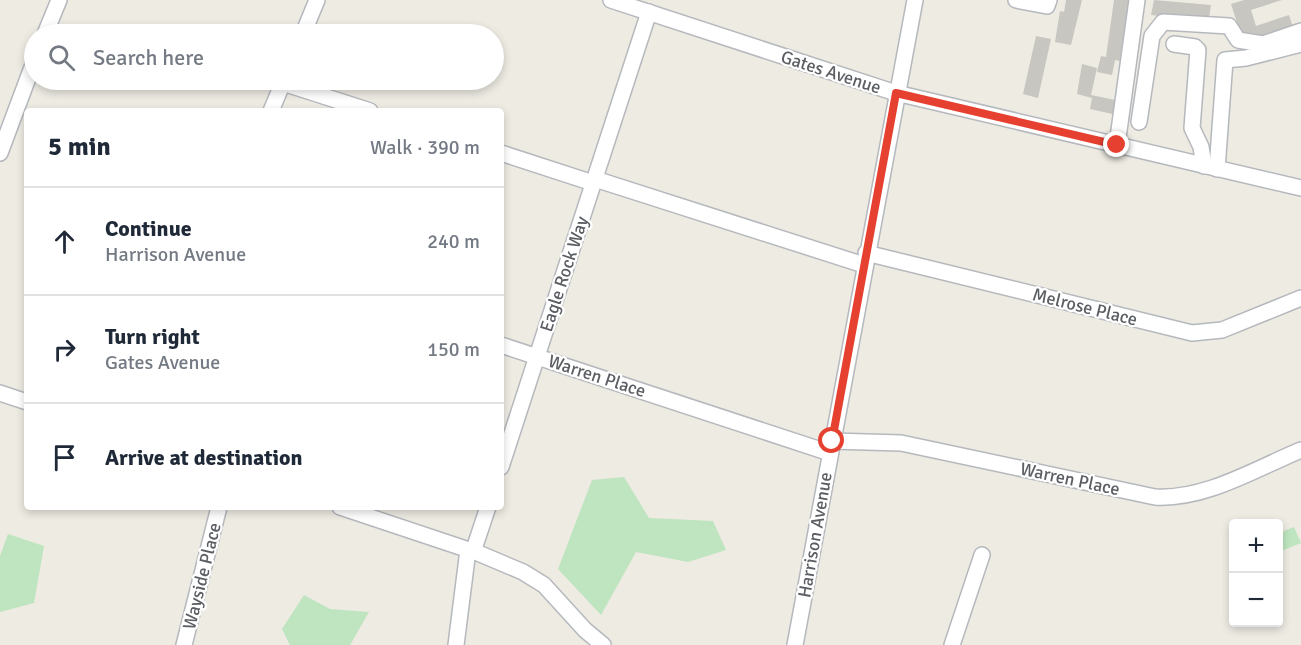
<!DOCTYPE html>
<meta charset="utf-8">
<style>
body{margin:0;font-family:Signika,sans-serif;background:#f6f6f7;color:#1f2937}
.controls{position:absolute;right:18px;bottom:18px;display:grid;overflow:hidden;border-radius:6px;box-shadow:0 3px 9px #0003}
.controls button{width:54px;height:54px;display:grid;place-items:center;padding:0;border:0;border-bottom:2px solid #e0e1e3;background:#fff;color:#1f2937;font:30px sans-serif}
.stop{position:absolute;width:18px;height:18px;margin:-14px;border:4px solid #e64130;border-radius:50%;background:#fff}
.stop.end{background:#e64130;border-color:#fff;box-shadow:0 2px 6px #0008}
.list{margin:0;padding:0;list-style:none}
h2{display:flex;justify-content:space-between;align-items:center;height:78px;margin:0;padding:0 24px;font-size:26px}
h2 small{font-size:20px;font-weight:400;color:#747a83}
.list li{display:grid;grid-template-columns:39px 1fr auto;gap:18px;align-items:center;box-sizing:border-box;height:108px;padding:0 24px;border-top:2px solid #e0e1e3}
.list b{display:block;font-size:22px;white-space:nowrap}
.list p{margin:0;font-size:20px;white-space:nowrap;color:#747a83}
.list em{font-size:20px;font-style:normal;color:#747a83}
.icon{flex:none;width:33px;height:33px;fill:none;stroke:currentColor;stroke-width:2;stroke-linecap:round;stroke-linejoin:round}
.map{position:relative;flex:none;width:1301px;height:645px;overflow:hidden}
.search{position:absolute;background:#fff;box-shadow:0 3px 9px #0003;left:24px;top:24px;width:480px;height:66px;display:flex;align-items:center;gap:15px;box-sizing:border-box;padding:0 21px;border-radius:33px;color:#747a83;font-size:22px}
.panel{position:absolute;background:#fff;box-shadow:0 3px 9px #0003;left:24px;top:108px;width:480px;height:402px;border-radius:6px}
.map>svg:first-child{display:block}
</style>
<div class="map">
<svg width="1301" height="645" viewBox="0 0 1301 645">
<rect width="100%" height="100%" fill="#edebe2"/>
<!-- green -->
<g fill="#bfe5c0">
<path d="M624,477l25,41 64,3 13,29 -38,12 -52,-10 -35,63 -43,-46 34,-89z"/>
<path d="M1294,527l7,16 -20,8 -2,-18z"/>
<path d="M8,534l36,12 -10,57 -34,9v-56z"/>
<path d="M304,595l26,14 39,3 -19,33h-60l-8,-16z"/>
</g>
<!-- building -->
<g fill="#c8c6c0">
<path d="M1066,0h16l-11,45 -16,-3 5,-31 4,1z"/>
<path d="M1114,0h14l2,3 -10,58 -5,-1 -3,15 -15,-3 4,-16 5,1z"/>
<path d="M1154,0l57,5 -2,13 -15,-2v4l-43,-5z"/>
<path d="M1244,0h38l-31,10 5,16 33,-11 5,15 -37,12 -3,-7 -12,3 -11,-34z"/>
<path d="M1036,36l15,3 -13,59 -15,-4z"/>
<path d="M1082,64l15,4 -6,27 29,6 -3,14 -27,-6 2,-11 -15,-4z"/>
</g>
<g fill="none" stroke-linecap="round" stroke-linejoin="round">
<defs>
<g id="minor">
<path d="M611,0l285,93 405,95"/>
<path d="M1016,0l31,6 2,-6"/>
<path d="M45,34l14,-34"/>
<path d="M303,34l14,-34"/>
<path d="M1174,44l21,3 3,3 -6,78 9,19 3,19"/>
<path d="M283,83l87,28"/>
<path d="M271,111l13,-31"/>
<path d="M1139,122l13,-86 11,-14 66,4 9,14 25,4 38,-13"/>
<path d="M1117,145l20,-145"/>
<path d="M0,153l34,-91"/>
<path d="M501,153l92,30"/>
<path d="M1217,169l8,-109 21,-2 55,-14"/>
<path d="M595,179l269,86"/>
<path d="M866,253l326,80 30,-3 79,-32"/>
<path d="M501,345l329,108"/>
<path d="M0,393l27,9"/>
<path d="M832,441l69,2 254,54c50,3 100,-28 146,-47"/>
<path d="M501,467l148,-455"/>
<path d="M340,507l138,46 45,19 21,13 41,45 18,15"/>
<path d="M473,552l15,-45"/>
<path d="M184,645l35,-138"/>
<path d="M456,645l12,-95"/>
<path d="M795,645l120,-645"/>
<path d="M952,645l30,-90"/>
</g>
</defs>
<!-- minor casing -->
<use href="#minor" stroke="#b5b8bd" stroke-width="18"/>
<!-- minor -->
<use href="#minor" stroke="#fff" stroke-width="15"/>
</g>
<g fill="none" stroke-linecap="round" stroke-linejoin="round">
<!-- route -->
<path stroke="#e64130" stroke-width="8" d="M832,441l64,-348 221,52"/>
</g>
<g text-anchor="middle" stroke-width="4.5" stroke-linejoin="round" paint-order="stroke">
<!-- street labels -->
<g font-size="18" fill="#5b5e63" stroke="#fff">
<text transform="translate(831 72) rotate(18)" y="6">Gates Avenue</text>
<text transform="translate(564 274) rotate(-72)" y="6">Eagle Rock Way</text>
<text transform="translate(1085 307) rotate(14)" y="6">Melrose Place</text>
<text transform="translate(597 376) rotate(18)" y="6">Warren Place</text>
<text transform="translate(1070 479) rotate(12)" y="6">Warren Place</text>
<text transform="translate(815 535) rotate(-80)" y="6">Harrison Avenue</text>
<text transform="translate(202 576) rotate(-76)" y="6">Wayside Place</text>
</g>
</g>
</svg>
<div class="controls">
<button>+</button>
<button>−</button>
</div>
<div class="stop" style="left:832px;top:441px"></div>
<div class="stop end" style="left:1117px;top:145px"></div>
<div class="search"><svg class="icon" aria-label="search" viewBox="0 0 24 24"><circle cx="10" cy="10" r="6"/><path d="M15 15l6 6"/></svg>Search here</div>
<section class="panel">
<h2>5 min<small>Walk · 390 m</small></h2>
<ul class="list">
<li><svg class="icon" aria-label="ahead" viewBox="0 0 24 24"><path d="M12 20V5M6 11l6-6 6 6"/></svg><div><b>Continue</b><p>Harrison Avenue</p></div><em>240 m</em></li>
<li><svg class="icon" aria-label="right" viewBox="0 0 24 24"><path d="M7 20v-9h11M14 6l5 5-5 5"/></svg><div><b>Turn right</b><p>Gates Avenue</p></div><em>150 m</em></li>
<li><svg class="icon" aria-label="arrive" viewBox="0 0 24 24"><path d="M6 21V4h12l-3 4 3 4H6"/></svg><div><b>Arrive at destination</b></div></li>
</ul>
</section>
</div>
